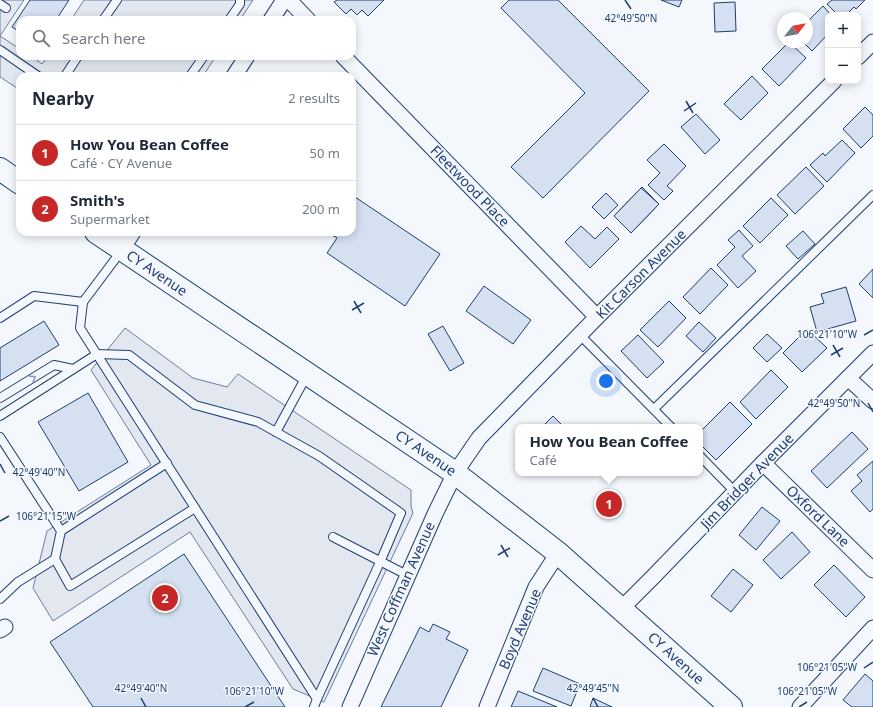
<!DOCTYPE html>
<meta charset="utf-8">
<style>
body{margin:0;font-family:"Noto Sans",sans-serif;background:#f6f6f7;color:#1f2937}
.controls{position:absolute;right:12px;top:12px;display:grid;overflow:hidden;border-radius:8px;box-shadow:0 2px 10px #0003}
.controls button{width:36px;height:36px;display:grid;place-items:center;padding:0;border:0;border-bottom:1px solid #e0e1e3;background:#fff;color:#1f2937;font:20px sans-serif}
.compass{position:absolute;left:777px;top:12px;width:36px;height:36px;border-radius:50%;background:#fff;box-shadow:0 2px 10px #0003;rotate:59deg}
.you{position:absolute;left:606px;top:381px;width:14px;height:14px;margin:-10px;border:3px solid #fff;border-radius:50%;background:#1a73e8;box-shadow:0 0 0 6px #1a73e833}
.badge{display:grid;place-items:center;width:26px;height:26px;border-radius:50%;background:#c62828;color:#fff;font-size:13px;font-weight:700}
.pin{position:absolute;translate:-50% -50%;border:2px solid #fff;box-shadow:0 1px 4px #0006}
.popup{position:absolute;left:515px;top:424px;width:188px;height:52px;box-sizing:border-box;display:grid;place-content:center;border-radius:8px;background:#fff;filter:drop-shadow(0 1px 3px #0005);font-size:13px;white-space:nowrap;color:#747a83}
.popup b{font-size:15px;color:#1f2937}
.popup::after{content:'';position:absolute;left:50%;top:100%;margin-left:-8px;border:8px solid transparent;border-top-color:#fff}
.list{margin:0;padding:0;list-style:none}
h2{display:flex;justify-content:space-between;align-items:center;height:52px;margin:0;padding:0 16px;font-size:17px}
h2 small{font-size:13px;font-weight:400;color:#747a83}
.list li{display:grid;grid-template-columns:26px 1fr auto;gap:12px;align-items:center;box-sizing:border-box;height:56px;padding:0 16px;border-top:1px solid #e0e1e3}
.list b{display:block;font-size:15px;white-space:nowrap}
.list p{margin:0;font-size:13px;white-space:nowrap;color:#747a83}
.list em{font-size:13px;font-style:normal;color:#747a83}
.icon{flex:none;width:22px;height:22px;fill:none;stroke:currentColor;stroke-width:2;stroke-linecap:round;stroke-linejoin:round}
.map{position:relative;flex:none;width:873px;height:707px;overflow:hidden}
.search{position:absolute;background:#fff;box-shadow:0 2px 10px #0003;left:16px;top:16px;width:340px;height:44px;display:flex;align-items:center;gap:10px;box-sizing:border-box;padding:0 14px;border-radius:12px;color:#747a83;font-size:15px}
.panel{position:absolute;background:#fff;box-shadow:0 2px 10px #0003;left:16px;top:72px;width:340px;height:164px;border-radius:12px}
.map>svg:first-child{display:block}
</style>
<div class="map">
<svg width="873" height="707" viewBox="0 0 873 707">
<rect width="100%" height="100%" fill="#f4f7fb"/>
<!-- parking -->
<g fill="#e3e8f0" stroke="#687fa3">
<path d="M0,0h24l-24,36 20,13v7h11l11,8 6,-8h168l-13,20h-183v14l-20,-13z"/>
<path d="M84,0h169l-13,20h-169z"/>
<path d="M125,328l68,50 34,9 11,-13 173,116v16l2,7 -89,189 -31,-13 -103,-157 -137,89 -20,-33 14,-57 104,-66 -60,-95z"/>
</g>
<!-- building -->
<g fill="#d5e0f0" stroke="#1d3f73">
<path d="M30,0h39l-13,20h-36v12l-8,-5z"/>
<path d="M337,0h47l-16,16 -6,-6 -5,5 -6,-6 -5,5 -12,-12z"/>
<path d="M509,0h49l91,91 -106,107 -32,-31 74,-74 -84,-85z"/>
<path d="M661,0h21l-3,7z"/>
<path d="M832,0h33l-9,9 -2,-2 -8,8h-8l-11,-11z"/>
<path d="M735,2l1,29 -21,1 -1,-29z"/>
<path d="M823,6l8,9h-3v19l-16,17 -9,-9h4v-20z"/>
<path d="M789,42l17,16 -27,28 -17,-17z"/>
<path d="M752,76l16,17 -27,27 -17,-16z"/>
<path d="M865,107l8,8v21l-12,12 -18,-19z"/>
<path d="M696,114l24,26 -15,14 -24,-27z"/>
<path d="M842,140l13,13 -28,29 -17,-17 13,-12 2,3z"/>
<path d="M664,144l22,22 -19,20 6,5 -9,9 -16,-15 12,-12 -13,-13z"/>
<path d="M806,167l18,19 -29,28 -18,-19z"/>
<path d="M642,187l17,17 -28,29 -17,-17z"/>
<path d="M641,188l18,16 -28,29 -17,-17z"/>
<path d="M606,193l12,12 -14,14 -12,-12z"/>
<path d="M352,195l88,59 -35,52 -78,-53 10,-15 -10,-6h25z"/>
<path d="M771,198l17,17 -28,28 -17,-17z"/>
<path d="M581,226l14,13 12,-12 12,12 -29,29 -25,-26z"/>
<path d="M739,230l14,16 -11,10 14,15 -18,17 -21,-23 18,-18 -7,-7z"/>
<path d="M803,231l12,13 -17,15 -12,-13z"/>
<path d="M711,268l17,17 -28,29 -17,-17z"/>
<path d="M873,269v29l-14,-14z"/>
<path d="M484,286l47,34 -18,24 -47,-33z"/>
<path d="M846,287l10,34 -39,11 -7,-25 14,-4 -3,-9z"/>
<path d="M669,301l17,17 -28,29 -18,-17z"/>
<path d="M44,321l15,24 -59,36v-33z"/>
<path d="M699,322l17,16 -13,14 -17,-16z"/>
<path d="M443,326l21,37 -14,8 -22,-37z"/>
<path d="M807,329l20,19 -25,24 -19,-19z"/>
<path d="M767,334l15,14 -15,14 -14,-14z"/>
<path d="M638,335l26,27 -17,16 -26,-27z"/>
<path d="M771,370l17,17 -32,32 -16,-17z"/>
<path d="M88,393l40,69 -49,29 -41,-69z"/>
<path d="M730,402l22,22 -36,36 -16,-16v-12z"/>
<path d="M553,416l11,11h-22z"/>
<path d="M852,432l16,17 -41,39 -16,-17z"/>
<path d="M873,461v48l-3,3 -19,-21 11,-10 -5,-6z"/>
<path d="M605,496l14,9 -7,8 -12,-10z"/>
<path d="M762,507l18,14 -24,29 -17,-15z"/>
<path d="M792,532l18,20 -29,27 -18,-19z"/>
<path d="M184,554l101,153h-192l-43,-65z"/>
<path d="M834,565l31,32 -19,20 -32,-32z"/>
<path d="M733,569l20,16 -22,27 -20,-16z"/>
<path d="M433,624l17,8 -4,7 22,11 -27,57h-60l39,-80 9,5z"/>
<path d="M543,668l37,16 -9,22 -38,-15z"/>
<path d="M865,674l8,7v26h-21l-9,-7z"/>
<path d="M518,691l39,16h-46z"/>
<path d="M593,698l19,9h-22z"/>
</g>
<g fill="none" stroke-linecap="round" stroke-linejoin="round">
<defs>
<g id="service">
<path d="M0,4l6,4"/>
<path d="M103,20l14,-20"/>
<path d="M229,20l11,-16v-4"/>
<path d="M0,50l38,26"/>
<path d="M65,76l13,-20"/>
<path d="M190,76l14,-20"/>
<path d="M122,250l-39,52 -3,26 237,371 -3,8"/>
<path d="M0,318l34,-22 49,6"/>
<path d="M580,335l91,92"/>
<path d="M0,398l54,-33 19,4"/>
<path d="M654,409l219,-214"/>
<path d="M0,416l97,-62 32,1 66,50 63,17 61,34 82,57 -20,47 -64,139"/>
<path d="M276,432l31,-57"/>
<path d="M0,437l61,94 -6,28 15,27 125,-78"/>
<path d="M700,456l35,36"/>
<path d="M61,531l106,-68"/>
<path d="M333,537l74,38"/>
<path d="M0,599l18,-17 37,-23"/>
</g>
<g id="minor">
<path d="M289,0l19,20"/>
<path d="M271,20l13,-20"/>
<path d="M343,56l254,261"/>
<path d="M858,57l15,-15"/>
<path d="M234,76l13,-20"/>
<path d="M122,249l11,-17"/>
<path d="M848,378l25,23"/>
<path d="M763,463l110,107"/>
<path d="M621,609l32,-32 110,-114 110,-110"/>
<path d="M0,630l5,-3"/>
<path d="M350,707l85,-193 20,-41 24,-35 118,-121 237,-236"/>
<path d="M487,707l49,-120 22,-34"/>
<path d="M800,707l73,-79"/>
</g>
<g id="primary">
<path d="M0,169l20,14"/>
<path d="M96,232l359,241 103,80 173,154"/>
</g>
</defs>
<!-- service casing -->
<use href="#service" stroke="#1d3f73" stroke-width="10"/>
<!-- minor casing -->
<use href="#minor" stroke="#1d3f73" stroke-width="17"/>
<!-- primary casing -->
<use href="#primary" stroke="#1d3f73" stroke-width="24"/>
<!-- service -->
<use href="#service" stroke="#f4f7fb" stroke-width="8"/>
<!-- minor -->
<use href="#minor" stroke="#f4f7fb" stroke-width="15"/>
<!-- primary -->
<use href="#primary" stroke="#f4f7fb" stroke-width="22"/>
</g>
<!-- one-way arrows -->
<defs><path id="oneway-chevron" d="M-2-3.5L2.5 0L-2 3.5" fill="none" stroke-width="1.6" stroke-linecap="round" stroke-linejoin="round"/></defs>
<use stroke="#889bb7" href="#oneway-chevron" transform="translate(33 378) rotate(-32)"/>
<!-- ticks -->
<path fill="none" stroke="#1d3f73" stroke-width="1.5" d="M625,0l6,9M686,101l7,12M684,111l12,-8M354,301l7,12M352,310l12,-7M864,335l9,-5M833,345l7,12M831,355l12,-7M868,403l5,9M0,464l5,9M0,521l9,-5M501,545l7,12M498,555l12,-7M864,668l9,-6M141,698l5,9M593,698l5,9M245,707l9,-5M799,707l8,-5"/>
<g text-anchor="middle" stroke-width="3" stroke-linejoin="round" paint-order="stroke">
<!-- street labels -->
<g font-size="14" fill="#1d3f73" stroke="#f4f7fb">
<text transform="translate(470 186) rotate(46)" y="5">Fleetwood Place</text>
<text transform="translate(157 273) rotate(34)" y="5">CY Avenue</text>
<text transform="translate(641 274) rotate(-45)" y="5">Kit Carson Avenue</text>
<text transform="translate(426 453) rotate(34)" y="5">CY Avenue</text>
<text transform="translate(747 481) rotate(-46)" y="5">Jim Bridger Avenue</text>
<text transform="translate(818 516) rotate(44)" y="5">Oxford Lane</text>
<text transform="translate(401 589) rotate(-66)" y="5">West Coffman Avenue</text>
<text transform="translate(520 629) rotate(-67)" y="5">Boyd Avenue</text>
<text transform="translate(676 658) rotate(42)" y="5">CY Avenue</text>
</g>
</g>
<g font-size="10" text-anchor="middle" fill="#1d3f73" stroke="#f4f7fb" stroke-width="3" stroke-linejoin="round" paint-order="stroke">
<text x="631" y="22">42°49'50"N</text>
<text x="827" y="338">106°21'10"W</text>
<text x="834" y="407">42°49'50"N</text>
<text x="39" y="476">42°49'40"N</text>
<text x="46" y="520">106°21'15"W</text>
<text x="827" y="671">106°21'05"W</text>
<text x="141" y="692">42°49'40"N</text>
<text x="593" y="692">42°49'45"N</text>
<text x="254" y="695">106°21'10"W</text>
<text x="807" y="695">106°21'05"W</text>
</g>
</svg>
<div class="controls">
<button>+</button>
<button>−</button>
</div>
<svg class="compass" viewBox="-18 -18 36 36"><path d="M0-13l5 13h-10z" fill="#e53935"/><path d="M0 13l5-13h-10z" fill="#747a83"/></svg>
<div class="you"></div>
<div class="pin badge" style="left:609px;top:504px">1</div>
<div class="popup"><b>How You Bean Coffee</b>Café</div>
<div class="pin badge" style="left:165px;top:598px">2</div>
<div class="search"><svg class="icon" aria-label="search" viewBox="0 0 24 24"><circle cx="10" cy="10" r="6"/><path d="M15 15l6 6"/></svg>Search here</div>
<section class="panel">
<h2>Nearby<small>2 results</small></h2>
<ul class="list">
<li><span class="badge">1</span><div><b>How You Bean Coffee</b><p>Café · CY Avenue</p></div><em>50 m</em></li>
<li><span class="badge">2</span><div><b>Smith's</b><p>Supermarket</p></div><em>200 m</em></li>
</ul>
</section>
</div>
